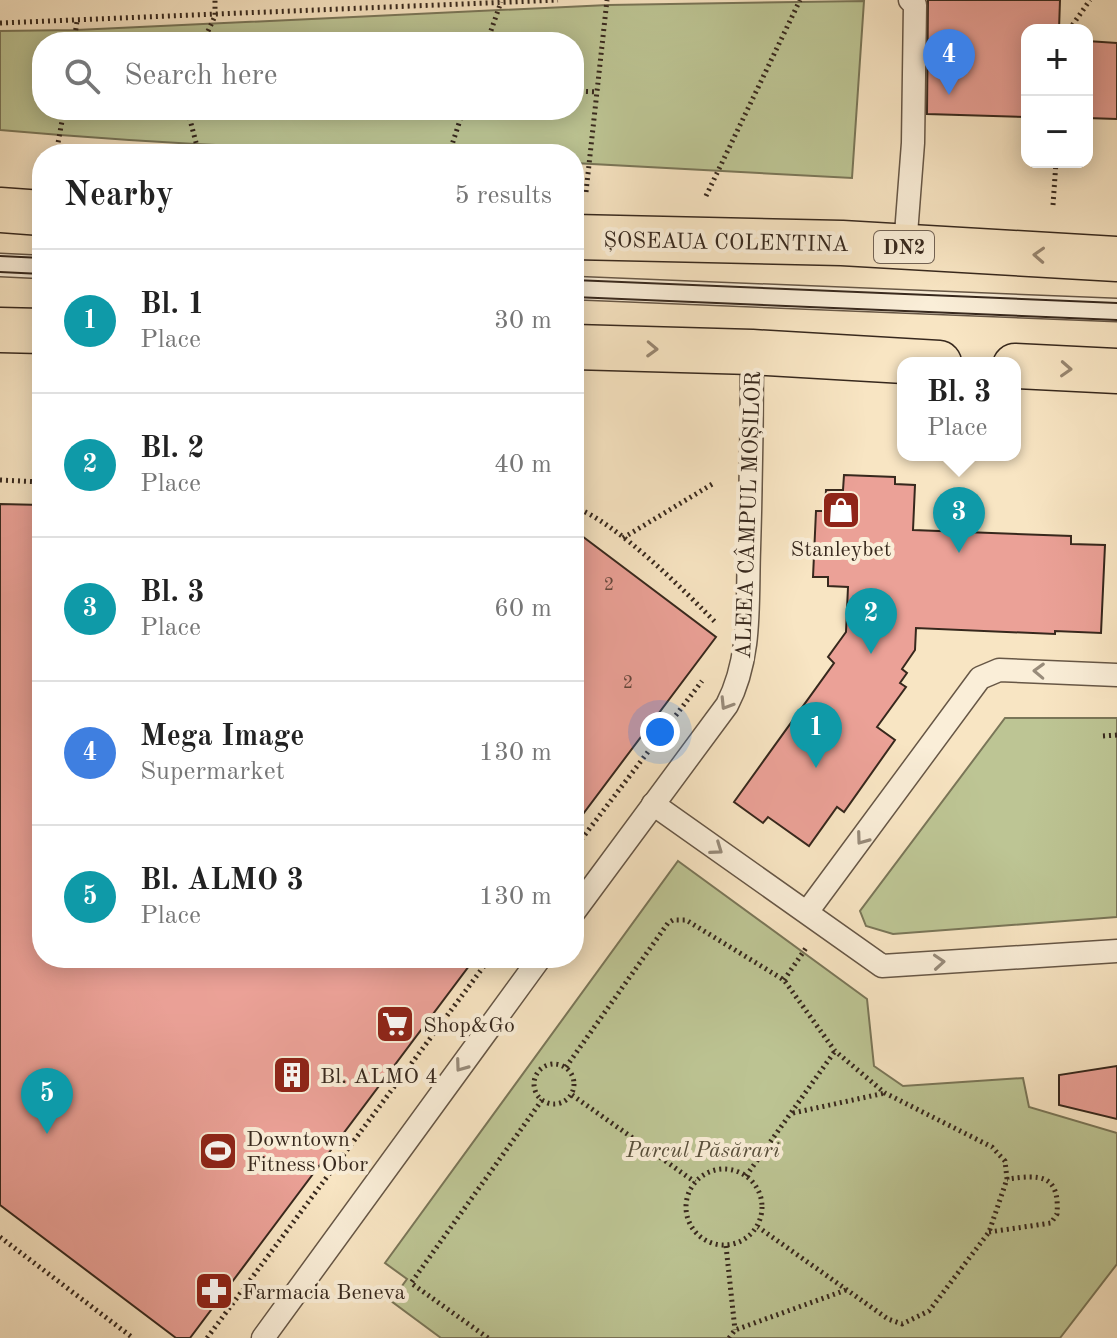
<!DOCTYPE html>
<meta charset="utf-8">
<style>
body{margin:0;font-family:"Old Standard TT",serif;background:#f6f6f6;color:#222}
.controls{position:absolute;right:24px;top:24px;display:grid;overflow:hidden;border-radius:16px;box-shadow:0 4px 20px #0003}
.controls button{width:72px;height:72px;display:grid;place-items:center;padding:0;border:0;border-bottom:2px solid #e0e0e0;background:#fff;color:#222;font:40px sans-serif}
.you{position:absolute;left:660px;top:732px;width:28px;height:28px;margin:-20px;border:6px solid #fff;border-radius:50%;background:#1a73e8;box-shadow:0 0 0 12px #1a73e833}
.badge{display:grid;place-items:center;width:52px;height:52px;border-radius:50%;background:#0b8043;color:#fff;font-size:26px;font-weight:700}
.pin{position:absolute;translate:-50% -66px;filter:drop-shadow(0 2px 4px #0008)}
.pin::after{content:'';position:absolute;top:42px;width:28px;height:24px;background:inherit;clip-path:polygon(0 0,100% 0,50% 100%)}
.popup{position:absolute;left:897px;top:357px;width:124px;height:104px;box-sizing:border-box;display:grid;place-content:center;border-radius:16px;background:#fff;filter:drop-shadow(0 2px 6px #0005);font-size:26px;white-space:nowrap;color:#767676}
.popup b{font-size:30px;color:#222}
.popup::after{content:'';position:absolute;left:50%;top:100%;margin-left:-16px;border:16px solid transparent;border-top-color:#fff}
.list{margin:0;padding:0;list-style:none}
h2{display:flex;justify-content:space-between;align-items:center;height:104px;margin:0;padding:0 32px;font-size:34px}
h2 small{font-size:26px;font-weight:400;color:#767676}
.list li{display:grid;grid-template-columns:52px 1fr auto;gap:24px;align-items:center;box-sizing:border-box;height:144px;padding:0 32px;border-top:2px solid #e0e0e0}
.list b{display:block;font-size:30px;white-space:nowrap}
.list p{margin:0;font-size:26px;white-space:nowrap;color:#767676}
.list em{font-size:26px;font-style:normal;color:#767676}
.icon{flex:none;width:44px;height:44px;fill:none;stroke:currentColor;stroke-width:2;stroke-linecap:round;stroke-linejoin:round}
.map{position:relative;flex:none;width:1117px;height:1338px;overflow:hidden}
.search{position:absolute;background:#fff;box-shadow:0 4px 20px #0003;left:32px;top:32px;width:552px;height:88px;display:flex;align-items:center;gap:20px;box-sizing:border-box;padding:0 28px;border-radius:32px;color:#767676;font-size:30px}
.panel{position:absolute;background:#fff;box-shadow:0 4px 20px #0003;left:32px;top:144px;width:552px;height:824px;border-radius:32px}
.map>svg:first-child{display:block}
</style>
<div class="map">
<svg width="1117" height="1338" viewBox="0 0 1117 1338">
<rect width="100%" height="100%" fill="#f8e5c3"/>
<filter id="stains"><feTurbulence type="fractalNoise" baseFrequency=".0025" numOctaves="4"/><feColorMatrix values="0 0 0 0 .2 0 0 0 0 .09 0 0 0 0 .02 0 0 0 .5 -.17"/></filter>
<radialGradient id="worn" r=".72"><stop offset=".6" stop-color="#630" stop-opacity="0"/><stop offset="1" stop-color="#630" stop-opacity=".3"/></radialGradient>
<!-- green -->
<g fill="#bdc594" stroke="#7a7658" stroke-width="2" fill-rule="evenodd">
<path d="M864,1l-12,177 -278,-15v-9c-191,0 -383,-7 -574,-24v-99l76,-1 532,-25zM42,42h532v68h-532z"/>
<path d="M1005,718h112v199l-224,17 -27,-8 -6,-15z"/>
<path d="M678,861l189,138 7,67 29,20 120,-8 6,29 88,26v131l-57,74h-619l-50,-37 16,-22 -22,-16z"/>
</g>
<!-- building -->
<g fill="#eba197" stroke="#37281d" stroke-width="2">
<path d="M928,0h132l-1,30h-32v87l-100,-3z"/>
<path d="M1087,41l30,2v76l-30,-1z"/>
<path d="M844,475l51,2v7l20,1 -2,45 158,6v8l34,1 -4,88 -46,-2v3l-139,-6 -1,22 -13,19 5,4 -7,10 6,4 -29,40 18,13 -51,72 -7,-5 -28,39 -41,-29 -5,6 -29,-21 100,-139 -6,-6 18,-25 2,-45 -20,-1v-9h-15l3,-66h9l1,-21h17z"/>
<path d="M0,504l42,1v453h433l-285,380h-14l-176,-133z"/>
<path d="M574,530l142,107 -142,189z"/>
<path d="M1117,1066v53l-58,-14v-30z"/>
</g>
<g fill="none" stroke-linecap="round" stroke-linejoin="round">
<defs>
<g id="service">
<path d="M905,247l8,-104 2,-138 -5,-5"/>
<path d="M0,265l42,2"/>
<path d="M574,288l543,22"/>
<path d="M653,804l229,162 235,-15"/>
<path d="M574,912l153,-207c25,-48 20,-103 22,-156 2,-66 3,-131 3,-197"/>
<path d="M807,912l173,-234 19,-8 118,5"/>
<path d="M263,1338l277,-380"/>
</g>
<g id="primary">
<path d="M0,210l42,3"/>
<path d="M574,237l268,6 275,16"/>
<path d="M0,330l42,1"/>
<path d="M574,347l178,5 187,11"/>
<path d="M1015,366l102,5"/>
</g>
</defs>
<!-- service casing -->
<use href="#service" stroke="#675746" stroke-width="25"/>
<!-- primary casing -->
<use href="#primary" stroke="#37281d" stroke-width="47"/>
<!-- path -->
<g stroke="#37281d" stroke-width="5" stroke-dasharray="2 4" stroke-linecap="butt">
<path d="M0,23l558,-23"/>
<path d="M1069,30l21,-30"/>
<path d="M74,42l3,-21"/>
<path d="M203,42l12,-26v-16"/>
<path d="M487,42l14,-40"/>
<path d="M574,91l23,1"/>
<path d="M184,110l11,4 16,-4"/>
<path d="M454,110l17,6 16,-6"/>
<path d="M188,112l11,42"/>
<path d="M56,154l8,-44"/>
<path d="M449,154l13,-40"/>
<path d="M586,192l21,-192"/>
<path d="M706,196l94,-196"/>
<path d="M1053,205l3,-43"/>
<path d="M0,480l42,2"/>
<path d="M574,507c42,15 111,84 143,117"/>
<path d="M623,538l91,-55"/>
<path d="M1103,736l14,-1"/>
<path d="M574,849l128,-168"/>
<path d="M784,980l22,-32"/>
<circle cx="554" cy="1084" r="20"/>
<path d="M566,1067l102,-144 5,-3h13l98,60 51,71 50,42 107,54 13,14 2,18 -18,53 -60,79 -27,13 -14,-5 -130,-92"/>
<path d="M572,1095l123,87"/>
<path d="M793,1113l92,-20"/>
<circle cx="724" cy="1207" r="38"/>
<path d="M746,1176l89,-125"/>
<path d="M989,1232l62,-9 6,-9c3,-41 -18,-39 -50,-35"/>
<path d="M0,1237l133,101"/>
<path d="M726,1246l9,84"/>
<path d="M207,1338l283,-380"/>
<path d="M488,1338l-77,-55 131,-183"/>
<path d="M729,1338l6,-8 111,-40"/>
</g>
<!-- service -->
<use href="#service" stroke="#faeed8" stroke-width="22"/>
<!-- primary -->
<use href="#primary" stroke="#f8e5c3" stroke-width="44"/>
<!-- tram -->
<g stroke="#37281d" stroke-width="2">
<path d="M0,256l42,2"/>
<path d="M0,272l42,2"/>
<path d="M574,280l543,23"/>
<path d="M574,297l543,23"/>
</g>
</g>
<!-- one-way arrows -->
<defs><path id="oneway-chevron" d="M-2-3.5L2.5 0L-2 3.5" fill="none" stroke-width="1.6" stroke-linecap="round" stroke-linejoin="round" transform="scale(2)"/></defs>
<g stroke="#988670">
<use href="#oneway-chevron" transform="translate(1039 255) rotate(-177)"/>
<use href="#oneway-chevron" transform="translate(652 349) rotate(2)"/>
<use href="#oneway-chevron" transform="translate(1066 369) rotate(3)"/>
</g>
<g stroke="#988b7a">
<use href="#oneway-chevron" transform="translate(1039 671) rotate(-178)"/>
<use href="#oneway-chevron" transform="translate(726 704) rotate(122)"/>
<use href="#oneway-chevron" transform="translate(862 839) rotate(126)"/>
<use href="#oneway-chevron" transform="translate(717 849) rotate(35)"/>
<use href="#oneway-chevron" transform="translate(939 962) rotate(-4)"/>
<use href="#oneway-chevron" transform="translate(461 1066) rotate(126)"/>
</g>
<!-- icons -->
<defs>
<symbol id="shop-square" viewBox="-11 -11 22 22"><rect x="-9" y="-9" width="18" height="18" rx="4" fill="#8f2418" stroke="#faeed8"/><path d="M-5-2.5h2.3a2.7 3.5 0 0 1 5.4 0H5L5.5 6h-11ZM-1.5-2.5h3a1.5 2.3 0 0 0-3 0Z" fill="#fff"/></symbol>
<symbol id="supermarket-square" viewBox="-11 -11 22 22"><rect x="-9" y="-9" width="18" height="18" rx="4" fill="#8f2418" stroke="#faeed8"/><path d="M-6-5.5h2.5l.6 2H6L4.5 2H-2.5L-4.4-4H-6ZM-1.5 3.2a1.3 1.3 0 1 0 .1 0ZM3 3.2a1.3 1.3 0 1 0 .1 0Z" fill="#fff"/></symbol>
<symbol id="building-square" viewBox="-11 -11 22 22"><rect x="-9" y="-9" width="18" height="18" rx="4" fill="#8f2418" stroke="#faeed8"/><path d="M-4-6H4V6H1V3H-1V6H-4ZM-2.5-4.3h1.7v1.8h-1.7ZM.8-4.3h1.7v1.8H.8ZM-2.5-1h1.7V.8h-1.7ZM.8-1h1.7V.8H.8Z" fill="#fff"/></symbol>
<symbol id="stadium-square" viewBox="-11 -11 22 22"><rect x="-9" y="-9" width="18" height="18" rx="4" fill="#8f2418" stroke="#faeed8"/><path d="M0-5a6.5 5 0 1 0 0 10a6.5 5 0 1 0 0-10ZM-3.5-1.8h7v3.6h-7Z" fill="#fff"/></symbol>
<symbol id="pharmacy-square" viewBox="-11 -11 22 22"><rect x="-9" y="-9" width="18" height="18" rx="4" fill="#8f2418" stroke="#faeed8"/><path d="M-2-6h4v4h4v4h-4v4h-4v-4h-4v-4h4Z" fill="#fff"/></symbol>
</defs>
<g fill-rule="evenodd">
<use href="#shop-square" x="819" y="488" width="44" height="44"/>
<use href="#supermarket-square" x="373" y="1002" width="44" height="44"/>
<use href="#building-square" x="270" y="1053" width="44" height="44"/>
<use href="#stadium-square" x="196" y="1129" width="44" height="44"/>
<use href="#pharmacy-square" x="192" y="1269" width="44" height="44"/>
</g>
<g text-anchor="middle" stroke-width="8" stroke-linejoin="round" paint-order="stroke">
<!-- number labels -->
<g font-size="18" fill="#64463c">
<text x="609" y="590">2</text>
<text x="628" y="688">2</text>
</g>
<!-- shield labels -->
<rect fill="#faeed8" stroke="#726355" stroke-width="2" x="874" y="231" width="60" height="32" rx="6"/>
<g font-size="20" font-weight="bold" fill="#37281d">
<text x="904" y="254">DN2</text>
</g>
<!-- street labels -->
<g font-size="22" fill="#37281d" stroke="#faeed8">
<text transform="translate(726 241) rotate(1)" y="8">ȘOSEAUA COLENTINA</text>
<text transform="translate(747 515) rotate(-88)" y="8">ALEEA CÂMPUL MOȘILOR</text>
</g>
<!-- poi labels -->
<g font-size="22" fill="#37281d" stroke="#faeed8" text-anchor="start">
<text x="841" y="556" text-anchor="middle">Stanleybet</text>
<text x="423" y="1032">Shop&amp;Go</text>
<text x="320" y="1083">Bl. ALMO 4</text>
<text x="246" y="1146">Downtown<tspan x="246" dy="25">Fitness Obor</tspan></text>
<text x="242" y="1299">Farmacia Beneva</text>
</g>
<!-- park labels -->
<g font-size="22" font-style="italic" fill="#584f3b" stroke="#faeed8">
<text x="703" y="1157">Parcul Păsărari</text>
</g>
</g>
<rect width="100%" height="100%" filter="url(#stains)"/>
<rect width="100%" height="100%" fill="url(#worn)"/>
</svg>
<div class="controls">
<button>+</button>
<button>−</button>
</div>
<div class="you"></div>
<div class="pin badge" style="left:816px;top:768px;background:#0f9aa8">1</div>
<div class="pin badge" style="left:871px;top:654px;background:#0f9aa8">2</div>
<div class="pin badge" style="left:959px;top:553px;background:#0f9aa8">3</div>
<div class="popup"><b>Bl. 3</b>Place</div>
<div class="pin badge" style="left:949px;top:95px;background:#3f7fe0">4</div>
<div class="pin badge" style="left:47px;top:1134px;background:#0f9aa8">5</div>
<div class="search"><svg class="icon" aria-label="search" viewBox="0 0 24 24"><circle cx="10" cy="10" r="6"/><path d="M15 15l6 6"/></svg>Search here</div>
<section class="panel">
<h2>Nearby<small>5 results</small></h2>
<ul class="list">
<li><span class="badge" style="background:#0f9aa8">1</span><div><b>Bl. 1</b><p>Place</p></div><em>30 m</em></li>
<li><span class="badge" style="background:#0f9aa8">2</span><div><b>Bl. 2</b><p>Place</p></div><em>40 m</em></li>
<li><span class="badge" style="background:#0f9aa8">3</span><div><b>Bl. 3</b><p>Place</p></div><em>60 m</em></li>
<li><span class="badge" style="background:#3f7fe0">4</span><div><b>Mega Image</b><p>Supermarket</p></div><em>130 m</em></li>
<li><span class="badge" style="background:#0f9aa8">5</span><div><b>Bl. ALMO 3</b><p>Place</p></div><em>130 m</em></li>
</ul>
</section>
</div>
